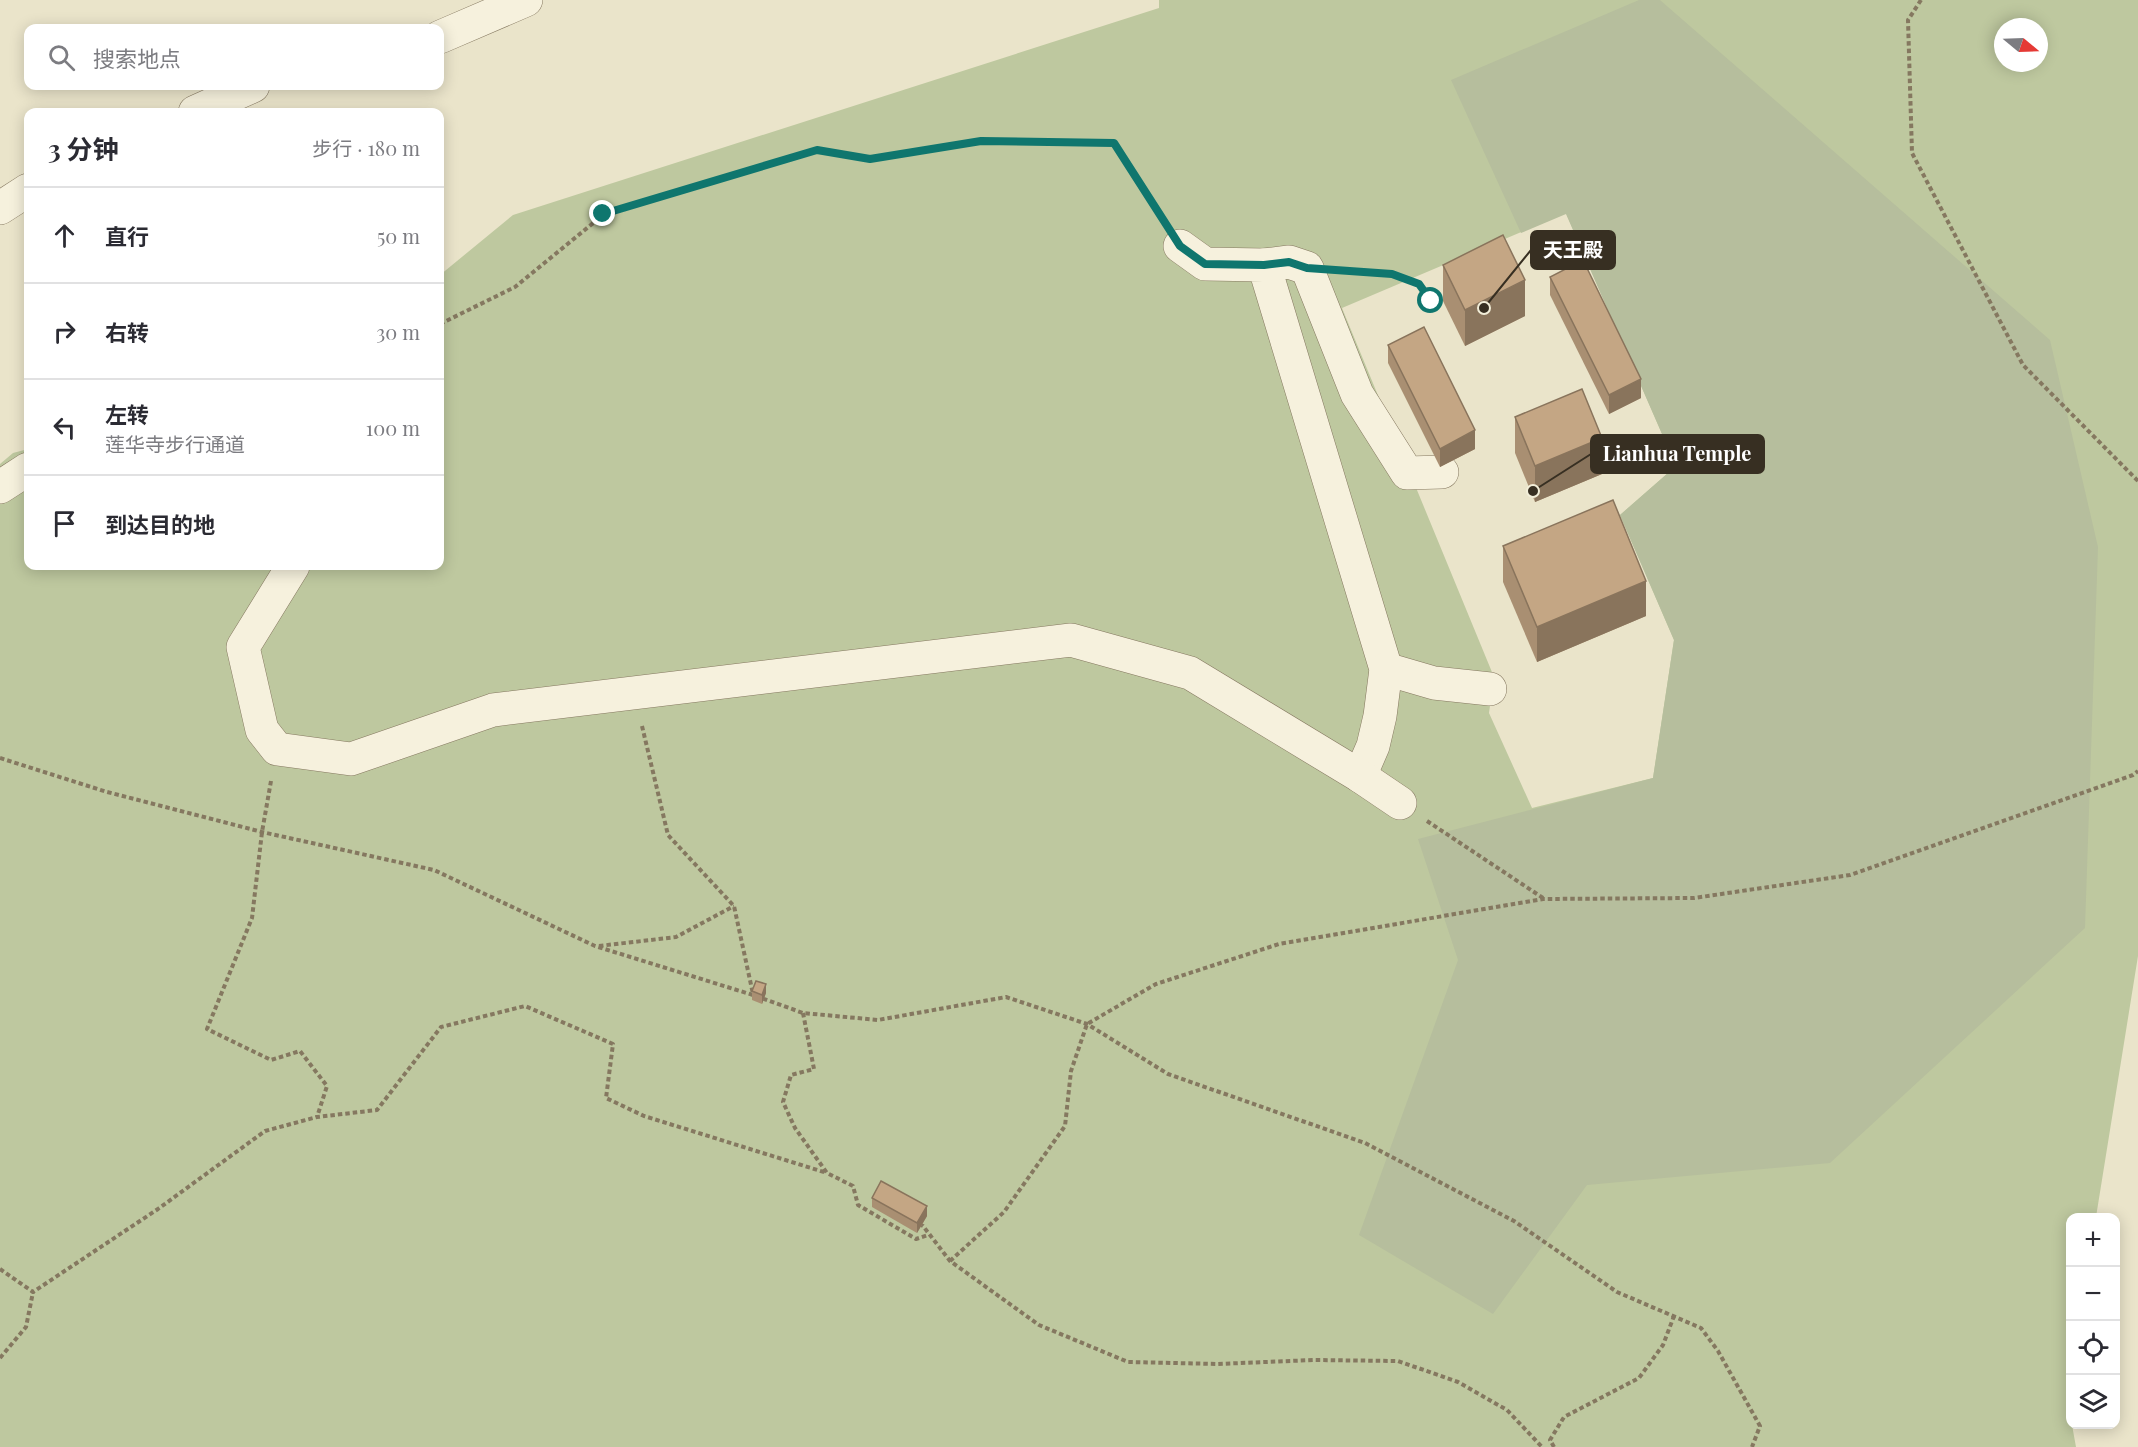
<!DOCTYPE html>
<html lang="zh">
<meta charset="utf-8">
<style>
body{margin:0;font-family:"Playfair Display","Noto Sans SC",serif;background:#f7f7f7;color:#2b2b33}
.controls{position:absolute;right:18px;bottom:18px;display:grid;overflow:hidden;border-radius:12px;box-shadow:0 3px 15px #0003}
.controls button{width:54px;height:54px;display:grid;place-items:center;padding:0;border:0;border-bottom:2px solid #e1e1e2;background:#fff;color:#2b2b33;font:30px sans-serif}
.compass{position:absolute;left:1994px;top:18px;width:54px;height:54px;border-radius:50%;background:#fff;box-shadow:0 3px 15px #0003;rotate:109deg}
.stop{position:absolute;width:18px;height:18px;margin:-14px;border:4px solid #0f766e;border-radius:50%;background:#fff}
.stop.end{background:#0f766e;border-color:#fff;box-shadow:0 2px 6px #0008}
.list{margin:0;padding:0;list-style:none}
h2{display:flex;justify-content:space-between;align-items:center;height:78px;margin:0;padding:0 24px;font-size:26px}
h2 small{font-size:20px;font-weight:400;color:#7c7c81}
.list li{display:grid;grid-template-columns:39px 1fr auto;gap:18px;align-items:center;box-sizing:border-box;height:96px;padding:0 24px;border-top:2px solid #e1e1e2}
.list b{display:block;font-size:22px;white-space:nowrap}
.list p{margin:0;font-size:20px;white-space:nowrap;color:#7c7c81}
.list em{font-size:20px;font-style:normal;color:#7c7c81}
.icon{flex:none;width:33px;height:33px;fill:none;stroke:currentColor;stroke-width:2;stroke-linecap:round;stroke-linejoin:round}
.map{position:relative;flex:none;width:2138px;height:1447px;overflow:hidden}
.search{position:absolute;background:#fff;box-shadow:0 3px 15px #0003;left:24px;top:24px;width:420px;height:66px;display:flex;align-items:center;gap:15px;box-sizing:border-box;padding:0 21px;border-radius:12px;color:#7c7c81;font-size:22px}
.panel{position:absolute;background:#fff;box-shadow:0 3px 15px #0003;left:24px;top:108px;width:420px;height:462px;border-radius:12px}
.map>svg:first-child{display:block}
</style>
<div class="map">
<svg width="2138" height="1447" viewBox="0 0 2138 1447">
<rect width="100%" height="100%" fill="#eae4ca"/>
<!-- green -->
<path fill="#bec89f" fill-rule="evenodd" d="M1159,0h979v956l-42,261 -26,1v162l-2,18 2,26 2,1 4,22h-2076v-983l13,-11 15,-4v117h412v-291l73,-60 646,-207zM2003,27h36v36h-36zM1566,213l110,253 -56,49 54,125 -21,138 -121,30 -43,-95 5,-36 -152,-369z"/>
<!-- cemetery -->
<path fill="#b6be9d" d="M1639,0h21l390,340 48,207 -13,381 -255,235 -243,22 -94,129 -134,-79 99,-275 -40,-121 235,-61 21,-138 -54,-125 56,-49 -110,-252 -45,19 -70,-153z"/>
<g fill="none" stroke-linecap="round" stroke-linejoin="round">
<defs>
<g id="minor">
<path d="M440,37l86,-37"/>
<path d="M195,112l58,-26"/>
<path d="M0,208l28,-18"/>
<path d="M1180,246l25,18 59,1 122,404 -6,47 -7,30 -13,30"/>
<path d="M1264,265l25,-3 18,6 50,126 50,79 35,-1"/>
<path d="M0,487l28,-18"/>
<path d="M293,566l-50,81 19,83 15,19 74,10 142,-49 578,-70 119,33 170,103 40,27"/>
<path d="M1386,669l48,14 56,6"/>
</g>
</defs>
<!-- minor casing -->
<use href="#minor" stroke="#857860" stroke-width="34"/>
<!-- path -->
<g stroke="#857860" stroke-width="4" stroke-dasharray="4.5 3" stroke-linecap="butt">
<path d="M1921,0l-13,20 4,133 111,212 115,116"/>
<path d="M1344,271l48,3 27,10 12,17"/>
<path d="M440,324l75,-37 88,-72 214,-65 53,9 111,-18 133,2 48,75"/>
<path d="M642,726l26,109 66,71 19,88"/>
<path d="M0,758l107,34 155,40 172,38 161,76 158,49 50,18 75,7 128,-23 81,27 81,50 197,69 149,78 103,71 84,36 17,23 42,75 -8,21"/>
<path d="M271,781l-9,51 -10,86 -45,111 64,31 29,-9 27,35 -10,31"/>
<path d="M1427,821l116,77"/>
<path d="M599,946l77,-9 58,-31"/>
<path d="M803,1013l11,56 -23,6 -8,27 12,26 32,45 26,13 5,19 58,34 12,-4"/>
<path d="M919,1224l4,2 27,35 89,64 89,37 90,2 95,-4 85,1 60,21 49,28 35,37"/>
<path d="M950,1261l54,-49 61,-86 6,-55 16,-47 69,-40 123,-40 264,-45 151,-1 156,-23 283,-100 5,-4"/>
<path d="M0,1269l33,23 125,-83 107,-78 52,-14 60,-7 64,-83 84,-21 88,38 -7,54 38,18 183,57"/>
<path d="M0,1358l26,-31 7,-35"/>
<path d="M1554,1447l-4,-7 14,-23 75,-39 24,-33 11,-29"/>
</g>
<!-- minor -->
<use href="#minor" stroke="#f6f1dd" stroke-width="33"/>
</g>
<!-- wall -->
<g fill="#a98f72">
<path d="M1443,265l82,51 -60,30 -22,-45z"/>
<path d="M1550,277l91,121 -32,16 -59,-119z"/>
<path d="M1388,345l87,104 -35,18 -52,-104z"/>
<path d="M1515,417l87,57 -67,28 -20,-49z"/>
<path d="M1503,546l143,70 -109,46 -34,-80z"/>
<path d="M752,991l14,2 -4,11 -10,-4z"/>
<path d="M872,1198l55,18 -10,17 -45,-26z"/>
</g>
<!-- shaded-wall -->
<g fill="#89745c">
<path d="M1525,280v36l-60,30v-36z"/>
<path d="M1641,379v19l-32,16v-19z"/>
<path d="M1475,430v19l-35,18v-18z"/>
<path d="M1602,438v36l-67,28v-36z"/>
<path d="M1646,581v35l-109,46v-35z"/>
<path d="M766,984v9l-4,11v-9z"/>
<path d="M927,1206v10l-10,17v-10z"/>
</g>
<!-- building -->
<g fill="#c4a684" stroke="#89745c" stroke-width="1.5">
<path d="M1503,235l22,45 -60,30 -22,-45z"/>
<path d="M1583,260l58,119 -32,16 -59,-118z"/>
<path d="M1424,327l51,103 -35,19 -52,-104z"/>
<path d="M1582,389l20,49 -67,28 -20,-49z"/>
<path d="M1613,500l33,81 -109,46 -34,-81z"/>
<path d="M756,981l10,3 -4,11 -10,-4z"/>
<path d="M881,1181l46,25 -10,17 -45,-25z"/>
</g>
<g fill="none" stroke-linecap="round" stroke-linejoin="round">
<!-- route -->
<path stroke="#0f766e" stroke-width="8" d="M603,214l214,-64 53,9 111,-18 133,2 66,103 25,18 59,1 25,-3 18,6 85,6 27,10 12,17"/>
</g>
<!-- callouts -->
<path fill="none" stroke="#372f22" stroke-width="2" d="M1484 308L1531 250M1533 491L1591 454"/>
<g fill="#372f22" stroke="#f2eed9" stroke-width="2">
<circle cx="1484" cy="308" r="6"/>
<circle cx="1533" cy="491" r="6"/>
</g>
<g fill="#372f22" stroke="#372f22" stroke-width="2">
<rect x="1531" y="231" width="84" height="38" rx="6"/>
<rect x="1591" y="435" width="173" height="38" rx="6"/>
</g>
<g font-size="20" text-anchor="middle" font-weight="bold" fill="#fff">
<text x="1573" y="257">天王殿</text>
<text x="1677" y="461">Lianhua Temple</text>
</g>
</svg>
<div class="controls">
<button>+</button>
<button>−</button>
<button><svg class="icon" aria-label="locate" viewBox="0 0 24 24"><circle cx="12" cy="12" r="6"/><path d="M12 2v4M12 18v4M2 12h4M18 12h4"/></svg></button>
<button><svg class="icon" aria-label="layers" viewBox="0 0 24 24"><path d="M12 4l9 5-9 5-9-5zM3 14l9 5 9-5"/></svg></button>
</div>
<svg class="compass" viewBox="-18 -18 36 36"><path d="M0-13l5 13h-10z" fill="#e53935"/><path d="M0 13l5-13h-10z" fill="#7c7c81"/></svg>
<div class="stop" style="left:1431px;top:301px"></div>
<div class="stop end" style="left:603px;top:214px"></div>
<div class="search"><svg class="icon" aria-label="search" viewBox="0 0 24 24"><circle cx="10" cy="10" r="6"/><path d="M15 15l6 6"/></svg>搜索地点</div>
<section class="panel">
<h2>3 分钟<small>步行 · 180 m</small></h2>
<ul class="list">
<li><svg class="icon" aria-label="ahead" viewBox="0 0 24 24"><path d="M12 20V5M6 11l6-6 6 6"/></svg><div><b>直行</b></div><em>50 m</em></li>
<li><svg class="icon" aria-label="right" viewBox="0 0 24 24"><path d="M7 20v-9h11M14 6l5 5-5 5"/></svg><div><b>右转</b></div><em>30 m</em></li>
<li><svg class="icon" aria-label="left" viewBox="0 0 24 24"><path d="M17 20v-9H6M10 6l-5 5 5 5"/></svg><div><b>左转</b><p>莲华寺步行通道</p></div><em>100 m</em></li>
<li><svg class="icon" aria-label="arrive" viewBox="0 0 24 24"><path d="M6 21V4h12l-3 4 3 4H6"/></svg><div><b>到达目的地</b></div></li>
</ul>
</section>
</div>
